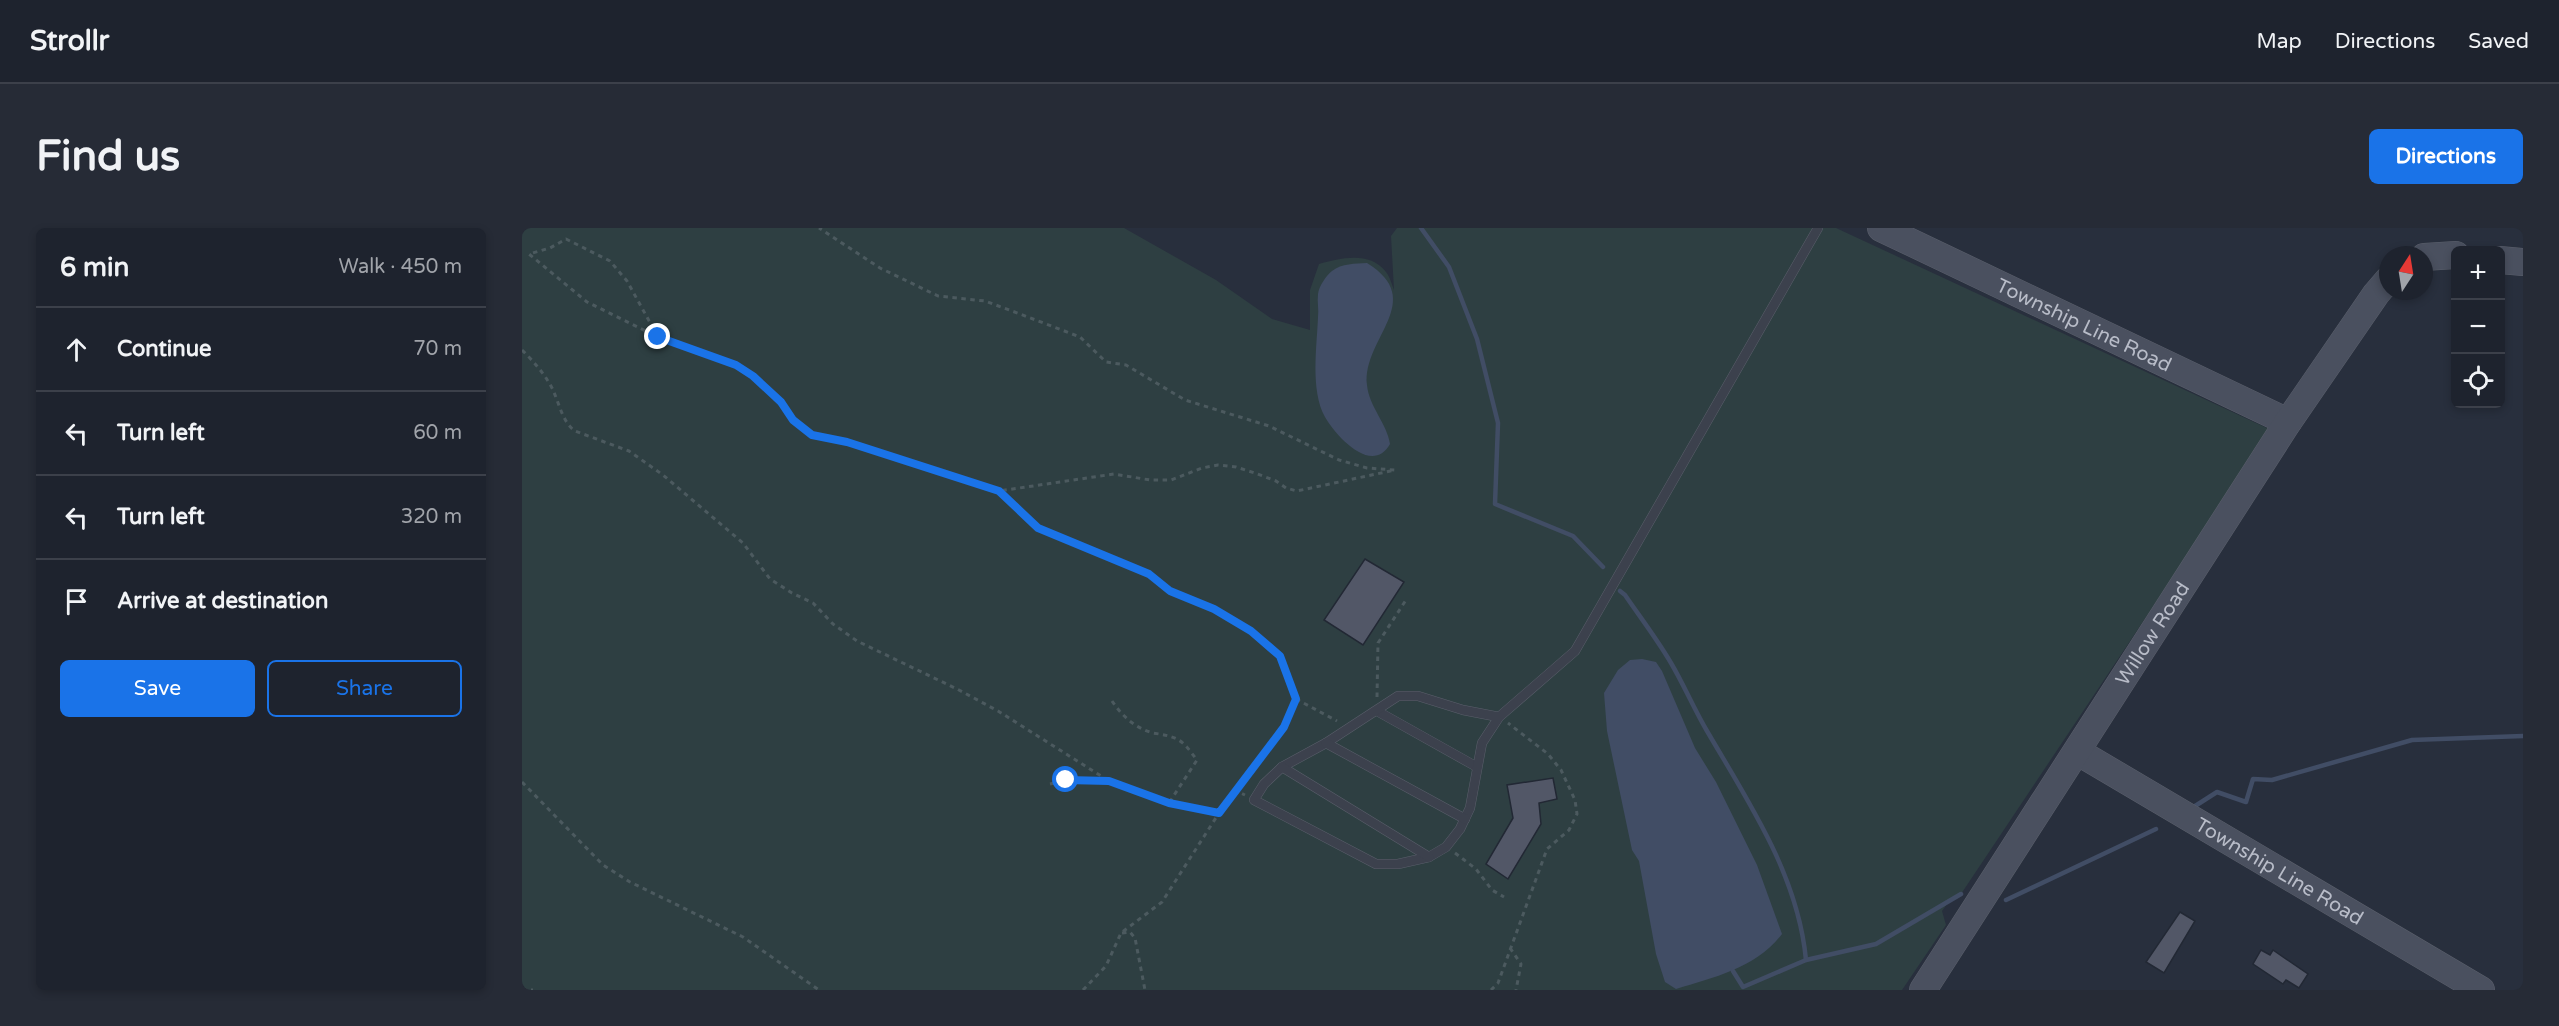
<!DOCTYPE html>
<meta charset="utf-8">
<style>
body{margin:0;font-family:"Varela Round",sans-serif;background:#262b36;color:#f1f3f6}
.controls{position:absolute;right:18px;top:18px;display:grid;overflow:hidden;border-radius:9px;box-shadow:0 3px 9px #0003}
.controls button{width:54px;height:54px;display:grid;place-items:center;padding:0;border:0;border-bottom:2px solid #3c404a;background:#1e232e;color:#f1f3f6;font:30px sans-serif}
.compass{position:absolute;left:1857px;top:18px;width:54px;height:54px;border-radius:50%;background:#1e232e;box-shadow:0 3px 9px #0003;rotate:12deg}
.stop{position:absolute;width:18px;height:18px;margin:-14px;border:4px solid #1a73e8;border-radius:50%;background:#fff}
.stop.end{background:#1a73e8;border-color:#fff;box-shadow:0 2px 6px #0008}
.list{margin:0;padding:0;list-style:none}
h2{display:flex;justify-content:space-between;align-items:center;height:78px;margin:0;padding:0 24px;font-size:26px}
h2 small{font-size:20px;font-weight:400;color:#a1a4aa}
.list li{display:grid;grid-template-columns:39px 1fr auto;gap:18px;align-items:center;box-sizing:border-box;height:84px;padding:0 24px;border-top:2px solid #3c404a}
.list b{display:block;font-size:22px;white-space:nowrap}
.list em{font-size:20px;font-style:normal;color:#a1a4aa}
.actions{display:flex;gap:12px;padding:18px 24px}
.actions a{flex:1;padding:14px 0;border:2px solid #1a73e8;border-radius:9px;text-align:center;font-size:21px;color:#1a73e8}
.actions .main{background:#1a73e8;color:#fff}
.icon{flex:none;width:33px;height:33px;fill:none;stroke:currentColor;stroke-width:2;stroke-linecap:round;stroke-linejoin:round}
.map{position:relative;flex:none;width:2001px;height:762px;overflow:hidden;border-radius:9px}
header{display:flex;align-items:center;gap:36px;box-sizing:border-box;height:84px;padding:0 30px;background:#1e232e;border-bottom:2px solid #3c404a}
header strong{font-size:28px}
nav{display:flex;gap:33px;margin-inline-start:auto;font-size:21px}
.intro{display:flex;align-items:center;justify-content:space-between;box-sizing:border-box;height:144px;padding:0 36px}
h1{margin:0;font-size:42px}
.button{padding:15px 27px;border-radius:9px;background:#1a73e8;color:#fff;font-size:21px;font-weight:700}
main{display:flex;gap:36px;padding:0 36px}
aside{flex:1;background:#1e232e;border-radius:9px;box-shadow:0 3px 9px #0003}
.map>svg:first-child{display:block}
</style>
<header>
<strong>Strollr</strong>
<nav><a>Map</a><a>Directions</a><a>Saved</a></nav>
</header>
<div class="intro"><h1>Find us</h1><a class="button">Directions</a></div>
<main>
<aside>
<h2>6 min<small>Walk · 450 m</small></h2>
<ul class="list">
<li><svg class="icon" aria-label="ahead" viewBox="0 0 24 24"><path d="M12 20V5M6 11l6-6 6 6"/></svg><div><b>Continue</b></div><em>70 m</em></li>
<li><svg class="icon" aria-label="left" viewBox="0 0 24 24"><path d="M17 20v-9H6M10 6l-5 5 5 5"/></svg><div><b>Turn left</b></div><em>60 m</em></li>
<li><svg class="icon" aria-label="left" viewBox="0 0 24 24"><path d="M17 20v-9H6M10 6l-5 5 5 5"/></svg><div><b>Turn left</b></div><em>320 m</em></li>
<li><svg class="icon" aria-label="arrive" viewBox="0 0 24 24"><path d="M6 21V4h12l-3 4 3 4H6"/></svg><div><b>Arrive at destination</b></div></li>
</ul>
<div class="actions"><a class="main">Save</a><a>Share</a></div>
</aside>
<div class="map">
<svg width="2001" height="762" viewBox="0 0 2001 762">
<rect width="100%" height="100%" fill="#282f3d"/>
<!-- green -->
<path fill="#2e3f42" d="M0,0h602l92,52 56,39 38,11v-40l9,-26c22,-6 51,-13 67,8 4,5 6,13 8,18l-3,-54 6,-8h439l435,202 -310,464 -11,6 -8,11 4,14 -44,65h-1380z"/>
<!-- water -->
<g fill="#414d65">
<path d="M845,35c61,38 -5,75 0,122 2,22 20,38 23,59 -18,32 -54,-8 -65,-27 -15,-27 -8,-71 -7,-100 1,-7 -1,-15 0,-23 1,-8 8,-18 14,-23 10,-8 23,-7 35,-8z"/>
<path d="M1120,431l14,3 6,9 33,77 21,34 41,83 25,69c-26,34 -67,43 -106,55l-11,-7 -9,-28 -17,-93 -7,-11 -25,-119 -3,-38 14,-23 12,-10z"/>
</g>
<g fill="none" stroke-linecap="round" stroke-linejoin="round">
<!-- stream -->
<g stroke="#414d65" stroke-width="4.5">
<path d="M899,0l28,39 28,72 21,84 -3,81 78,32 30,31"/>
<path d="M1098,363l5,4c15,22 32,44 46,68 13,22 23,46 36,68 42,72 91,144 99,229"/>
<path d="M1670,580l25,-16 29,10 7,-23 19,1 140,-40 111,-4"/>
<path d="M1484,672l150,-71"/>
<path d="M1211,743l10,16 63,-27 70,-16 85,-50"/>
</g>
</g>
<!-- building -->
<g fill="#525767" stroke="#222834" stroke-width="1.5">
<path d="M843,331l39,23 -41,63 -39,-25z"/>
<path d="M1031,550l4,21 -18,4 2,21 -33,55 -22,-15 27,-46 -6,-33z"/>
<path d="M1658,684l15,9 -31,52 -18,-11z"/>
<path d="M1739,722l9,5 3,-5 35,24 -9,14 -13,-8 -3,4 -30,-20z"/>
</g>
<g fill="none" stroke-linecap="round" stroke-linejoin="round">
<defs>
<g id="lane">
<path d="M855,483l100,56"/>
<path d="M977,489l-36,-7 -45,-14h-20l-72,47 -44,24 -18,17 -10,16 122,64h22l31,-7 17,-10 14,-18 10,-21 12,-65 17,-26 76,-66 243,-423"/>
<path d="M804,515l139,76"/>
<path d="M760,539l147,90"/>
</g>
<g id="secondary">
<path id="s1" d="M1359,0l407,194"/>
<path d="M1902,29l32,-2"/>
<path d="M1978,32l23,2"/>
<path id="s2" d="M1556,524l403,238"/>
<path id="s3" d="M1401,762l365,-568 88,-128 12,-14"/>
</g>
</defs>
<!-- lane casing -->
<use href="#lane" stroke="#5a5f6b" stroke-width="10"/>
<!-- secondary casing -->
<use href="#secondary" stroke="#5a5f6b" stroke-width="28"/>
<!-- path -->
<g stroke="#4c5a5f" stroke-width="3" stroke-dasharray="4.5 4.5" stroke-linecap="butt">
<path d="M136,109l-31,-56 -17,-20 -44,-22 -16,9 -21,6 58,48 71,35 78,28 17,11 28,26 12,18 19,15 35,7 152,49 115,-17 36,6h21l31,-12 16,-3 18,2 19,6 21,8 10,7 11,3 98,-21 -28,-2 -28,-8 -70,-34 -84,-26 -59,-35 -20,-3 -26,-25 -60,-23 -35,-13 -47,-5 -58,-28 -61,-40"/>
<path d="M0,122c12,12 22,23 30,38 7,14 10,34 23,43l54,20 34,24 80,68 27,36 22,14 21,10 20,21 24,17 100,48 41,22 111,70 60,22 50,10"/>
<path d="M478,264l38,36 111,46 21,17 44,18 37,22 28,25 17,43 -12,28 -48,64"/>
<path d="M855,469l1,-54 28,-43"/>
<path d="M774,471l41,22"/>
<path d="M590,473c10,15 23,27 41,32 12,2 23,3 32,12 4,4 8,10 12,15l-28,43"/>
<path d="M0,554l81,83 27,17 113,55 76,53"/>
<path d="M528,556l17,-4 41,1"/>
<path d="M933,625l21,16 16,21 12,7"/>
<path d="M600,705l8,-1 5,6 10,52"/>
<path d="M988,720l11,16 -5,26"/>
<path d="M0,762h11"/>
<path d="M561,762l23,-24 15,-33 41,-31 57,-89 17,-22 9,4"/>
<path d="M969,762l7,-7 49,-134 22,-19 8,-16 -2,-14 -14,-30 -13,-16 -40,-31"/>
</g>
<!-- lane -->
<use href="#lane" stroke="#3c414d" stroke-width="9"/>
<!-- secondary -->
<use href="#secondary" stroke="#4a505f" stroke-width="27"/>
</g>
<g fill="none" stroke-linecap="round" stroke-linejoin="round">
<!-- route -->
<path stroke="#1a73e8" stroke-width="8" d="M136,109l78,28 17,11 28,26 12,18 19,15 35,7 152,49 39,37 111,46 21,17 44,18 37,22 29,25 16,43 -12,28 -65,86 -50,-10 -60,-22 -43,-1"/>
</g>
<g text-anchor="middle" stroke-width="6" stroke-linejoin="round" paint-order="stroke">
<!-- street labels -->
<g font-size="20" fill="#b8bcc8" stroke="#202632">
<text dy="7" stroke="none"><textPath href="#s1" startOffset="225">Township Line Road</textPath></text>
<text dy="7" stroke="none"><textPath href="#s3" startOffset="424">Willow Road</textPath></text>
<text dy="7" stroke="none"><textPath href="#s2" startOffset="234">Township Line Road</textPath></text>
</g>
</g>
</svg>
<div class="controls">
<button>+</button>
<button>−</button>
<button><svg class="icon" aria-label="locate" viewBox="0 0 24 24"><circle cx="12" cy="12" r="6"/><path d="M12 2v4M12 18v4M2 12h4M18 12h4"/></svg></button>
</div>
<svg class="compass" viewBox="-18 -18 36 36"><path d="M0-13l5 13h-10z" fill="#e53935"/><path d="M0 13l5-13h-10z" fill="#a1a4aa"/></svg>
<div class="stop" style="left:544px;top:552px"></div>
<div class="stop end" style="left:136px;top:109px"></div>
</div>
</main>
